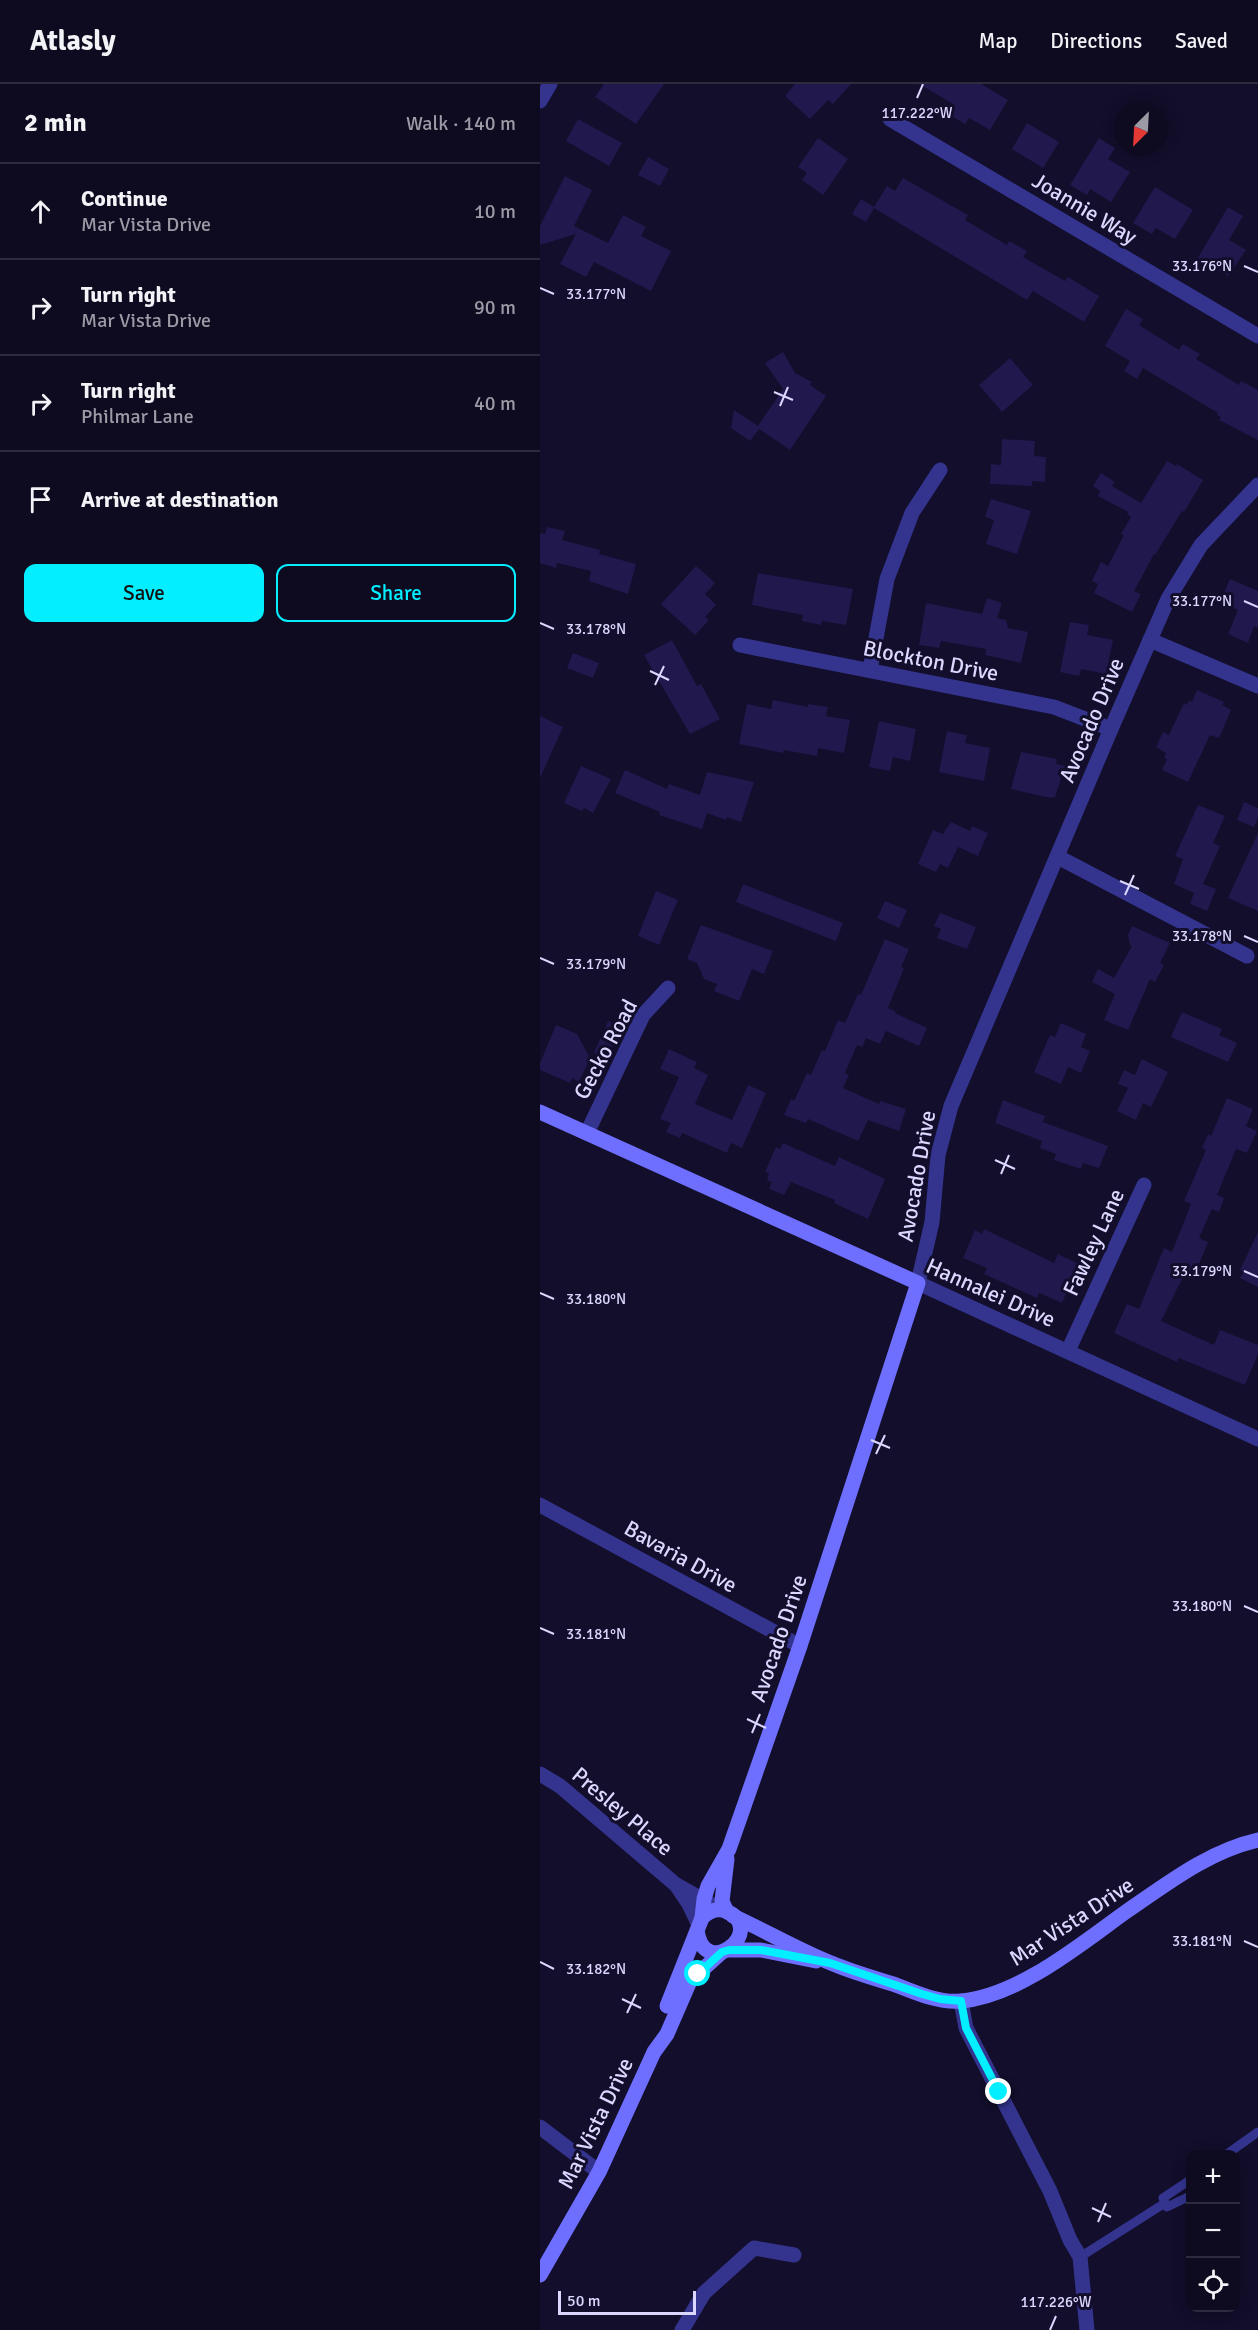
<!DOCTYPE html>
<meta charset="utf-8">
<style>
body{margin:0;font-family:Signika,sans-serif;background:#1c182d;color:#f1f3f6}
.controls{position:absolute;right:18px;bottom:18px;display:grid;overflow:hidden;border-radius:12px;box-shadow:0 3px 15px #0003}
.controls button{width:54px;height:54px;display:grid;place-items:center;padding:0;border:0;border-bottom:2px solid #2e2b3e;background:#0e0a20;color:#f1f3f6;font:30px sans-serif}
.compass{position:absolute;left:574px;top:18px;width:54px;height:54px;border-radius:50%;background:#0e0a20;box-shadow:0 3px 15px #0003;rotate:204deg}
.scale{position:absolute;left:18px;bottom:15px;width:138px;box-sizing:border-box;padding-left:6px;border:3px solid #dbd7ff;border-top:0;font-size:16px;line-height:21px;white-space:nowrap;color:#dbd7ff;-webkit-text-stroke:4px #120e2b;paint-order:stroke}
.stop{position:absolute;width:18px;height:18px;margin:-14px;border:4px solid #03eeff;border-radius:50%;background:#fff}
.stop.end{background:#03eeff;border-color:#fff;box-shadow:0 2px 6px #0008}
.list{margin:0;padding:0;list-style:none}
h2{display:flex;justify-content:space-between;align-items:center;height:78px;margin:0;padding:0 24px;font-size:26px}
h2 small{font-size:20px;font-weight:400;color:#9b9aa5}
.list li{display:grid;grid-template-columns:39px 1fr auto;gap:18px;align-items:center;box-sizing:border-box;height:96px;padding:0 24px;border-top:2px solid #2e2b3e}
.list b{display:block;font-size:22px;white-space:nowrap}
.list p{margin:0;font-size:20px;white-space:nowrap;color:#9b9aa5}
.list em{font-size:20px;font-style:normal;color:#9b9aa5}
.actions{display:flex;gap:12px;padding:18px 24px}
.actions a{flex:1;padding:14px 0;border:2px solid #03eeff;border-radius:12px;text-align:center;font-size:21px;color:#03eeff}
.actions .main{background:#03eeff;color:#111}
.icon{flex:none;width:33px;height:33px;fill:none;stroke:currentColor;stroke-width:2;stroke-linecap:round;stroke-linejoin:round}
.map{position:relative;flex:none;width:718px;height:2246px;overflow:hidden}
header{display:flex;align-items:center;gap:36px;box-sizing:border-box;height:84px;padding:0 30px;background:#0e0a20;border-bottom:2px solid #2e2b3e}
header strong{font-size:28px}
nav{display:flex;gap:33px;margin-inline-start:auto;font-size:21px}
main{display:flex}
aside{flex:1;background:#0e0a20}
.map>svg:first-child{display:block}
</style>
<header>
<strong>Atlasly</strong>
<nav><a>Map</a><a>Directions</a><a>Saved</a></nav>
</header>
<main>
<aside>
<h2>2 min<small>Walk · 140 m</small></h2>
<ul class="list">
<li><svg class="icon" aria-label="ahead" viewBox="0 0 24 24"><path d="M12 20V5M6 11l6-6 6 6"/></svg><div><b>Continue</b><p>Mar Vista Drive</p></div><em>10 m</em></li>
<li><svg class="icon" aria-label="right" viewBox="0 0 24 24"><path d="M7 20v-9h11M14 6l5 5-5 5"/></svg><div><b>Turn right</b><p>Mar Vista Drive</p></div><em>90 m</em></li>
<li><svg class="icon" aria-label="right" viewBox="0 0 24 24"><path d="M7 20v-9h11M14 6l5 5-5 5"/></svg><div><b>Turn right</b><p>Philmar Lane</p></div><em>40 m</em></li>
<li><svg class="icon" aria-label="arrive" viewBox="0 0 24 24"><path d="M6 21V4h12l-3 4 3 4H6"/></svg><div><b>Arrive at destination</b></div></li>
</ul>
<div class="actions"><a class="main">Save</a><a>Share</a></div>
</aside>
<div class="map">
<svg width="718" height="2246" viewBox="0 0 718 2246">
<rect width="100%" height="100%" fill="#120e2b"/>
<!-- building -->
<g fill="#21184e">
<path d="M64,0h60l-28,40 -41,-27z"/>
<path d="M255,0h56l-18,20 -5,-4 -18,19 -25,-23z"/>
<path d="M379,0h62l27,16 -18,30 -21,-12 -4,6 -17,-10 5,-10z"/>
<path d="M38,35l44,24 -13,23 -43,-25z"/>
<path d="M487,39l32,19 -16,26 -31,-19z"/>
<path d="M278,54l30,21 -25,36 -21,-15 5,-7 -9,-6z"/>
<path d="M559,54l16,10 -7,11 22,13 -19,30 -21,-13 -3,6 -17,-10z"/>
<path d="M108,73l21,12 -9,17 -22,-11z"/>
<path d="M25,92l27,14 -18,36 34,17 15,-28 23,12 -5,9 30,15 -20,40 -57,-29 -8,15 -26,-13 16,-30 -36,11v-19z"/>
<path d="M363,94l65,37 -3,5 42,25 2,-4 18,10 -4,6 42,24 3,-4 31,19 -15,26 -51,-31 -6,9 -153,-92 -8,14 -14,-8 9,-15 13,8 13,-21 8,5z"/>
<path d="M615,103l38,23 -18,29 -19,-11 -4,6 -19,-11z"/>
<path d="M688,123l15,9 -14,24 17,10 -18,26 -30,-18z"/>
<path d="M586,225l17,10 -4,6 40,25 4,-6 17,10 -4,5 43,26 2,-4 17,9v50l-39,-20 2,-3 -4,-2 1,-2 -75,-45 -6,11 -13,-8 6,-10 -25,-15z"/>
<path d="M243,268l12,21 17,9 -2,3 16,11 -36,54 -31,-21 -9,12 -19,-13 3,-18 24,16 25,-37 -18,-26z"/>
<path d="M470,274l23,27 -31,27 -23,-27z"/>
<path d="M462,355l33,2 -1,15 12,1 -1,25 -13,-1v5l-42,-2 1,-20 10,1z"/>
<path d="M627,377l9,5 1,-2 26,16 -19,32 -2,-1 -27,44 -1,-1 -20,37 7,3 -9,18 -38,-19 4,-9 -6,-3 9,-19 7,4 16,-31 -3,-1 10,-17 -4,-3 1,-2 -30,-16 2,-5 -7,-5 8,-13 14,9 -3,4 29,17z"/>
<path d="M451,415l40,12 -14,43 -31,-10 8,-24 -9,-3z"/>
<path d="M7,443l18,4 -3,9 38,10 -1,4 37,10 -8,30 -39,-13 2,-10 -34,-8 -1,5 -16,-5v-30l5,1z"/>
<path d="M156,482l19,17 -10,11 11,11 -11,12 4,3 -14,15 -34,-31z"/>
<path d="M218,489l95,16 -7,36 -24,-4 -1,4 -19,-4 1,-6 -51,-10z"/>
<path d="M690,495l28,12v37l-4,-2 -6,17 -20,-9 10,-24 -18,-8z"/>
<path d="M447,514l15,5 -5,15 9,2 2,8 20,4 -7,31 -36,-8 1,-6 -45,-8 -2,7 -20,-3 7,-42 56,11z"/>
<path d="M530,538l19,3 -2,10 26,5 -7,34 -25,-5 -2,7 -19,-4z"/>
<path d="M132,556l25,46 4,-2 19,35 -30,15 -46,-79z"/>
<path d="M33,569l26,10 -6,15 -26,-10z"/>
<path d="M657,606l27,12 -2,3 9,5 -12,28 -9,-3 -22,47 -26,-12 5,-11 -3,-1 2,-5 -10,-6 7,-15 6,3 15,-32 3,2 2,-5 3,2z"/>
<path d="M233,616l35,7v-3l20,3 -2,9 24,4 -6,33 -26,-5 -1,8 -33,-6 -1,3 -44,-9 8,-40 24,5z"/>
<path d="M0,632l23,11 -23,51z"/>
<path d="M339,637l37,8 -6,32 -17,-4 -3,14 -21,-4z"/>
<path d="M407,647l20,4 -2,8 25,5 -6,33 -45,-9z"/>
<path d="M481,668l36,7 -1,5 9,2 -10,31 -4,1 -40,-9z"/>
<path d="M41,682l30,13 -18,34 -9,-5 -2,3 -18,-8z"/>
<path d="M85,686l42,19 2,-5 31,11 7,-23 47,10 -13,40 -14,-5 -1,3 -19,-7 -5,16 -43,-14 1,-3 -45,-19z"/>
<path d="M704,718l14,6v10l-4,9 -17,-7z"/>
<path d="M658,721l27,11 -12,27 7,3 -17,38 13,5 -9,22 -17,-7 4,-11 -20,-9 9,-25 -8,-3z"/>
<path d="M411,738l19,9 2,-5 16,7 -10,23 -20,-9 -10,21 -8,-4 -4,8 -18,-8 15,-34 10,4z"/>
<path d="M718,749v78l-30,-13z"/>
<path d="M203,800l100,39 -7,18 -100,-39z"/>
<path d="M116,807l22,9 -19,45 -21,-9z"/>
<path d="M345,817l22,9 -8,18 -22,-10z"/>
<path d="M400,829l36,14 -9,22 -30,-11 4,-9 -7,-3z"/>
<path d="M161,841l72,26 -9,23 -12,-5 -13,32 -25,-10 3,-7 -13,-5 -7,-16 -10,-4z"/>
<path d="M592,842l38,17 -10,20 4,2 -9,17 -5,-3 -22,51 -24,-10 11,-26 -23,-12 6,-13 16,9 18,-32 -2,-1 -2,-10z"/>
<path d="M345,855l24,10 -8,18 3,1 -16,40 7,3v2l32,15 -8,18 -33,-15 -6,13 -14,-6 -4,9 -5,-2 -12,28 4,2 -6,13 36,16 1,-3 26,8 -7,22 -31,-11 -10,21 -50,-22 -2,4 -22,-8 7,-16 3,2 13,-28 4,2 11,-25 3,1 13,-31 7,3 13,-29 3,1z"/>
<path d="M642,928l40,17 -3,6 18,8 -9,19 -57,-25z"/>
<path d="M68,937l13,6 -14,32 -13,-6z"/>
<path d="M521,939l25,11 -5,13 9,4 -9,22 -13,-6 -7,17 -27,-12 16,-37 5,2z"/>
<path d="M16,941l21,9 13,24 -11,24 -7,-4 -2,5 -30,-13v-7z"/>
<path d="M129,965l28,13 -3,6 14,7 -13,29 37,16 16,-35 18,8 -24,55 -11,-5 -4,10 -45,-20 -2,5 -14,-6 5,-9 -11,-4 19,-42 -19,-8z"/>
<path d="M602,975l26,13 -17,35 -8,-4 -7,17 -19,-9 11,-23 -10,-4 6,-14 11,5z"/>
<path d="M687,1014l26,11 -7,17 11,5 -10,22 -11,-4 -19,46 7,3 -5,14 -7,-3 -13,29 9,4 -15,37 -9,-4 -23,46 53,24 6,-15 38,15v9l-13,31 -66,-27 -2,4 -63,-29 13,-29 12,5 25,-61 8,4 19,-48 -7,-3 22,-51 -4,-2 6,-14 3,2z"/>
<path d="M463,1016l42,16 -2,6 65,24 -9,22 -16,-5 -2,6 -27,-9 2,-6 -16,-6 2,-7 -47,-18z"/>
<path d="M243,1059l52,23 4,-9 46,22 -17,40 -34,-16 1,-3 -44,-18 -7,13 -15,-6 3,-7 -5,-2 2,-7 -4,-1 11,-25 4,2z"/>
<path d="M444,1145l70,34 4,-9 19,9 -4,10 2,1 -13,29 -23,-10 -2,5 -53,-24 3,-6 -24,-10 12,-28 7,4z"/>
<path d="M718,1148v55l-18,-9 4,-6 -4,-2z"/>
</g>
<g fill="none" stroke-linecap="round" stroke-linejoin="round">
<!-- lane -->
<g stroke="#34348f" stroke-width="9">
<path d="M687,2070l31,-22"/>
<path d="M625,2119l2,4 23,-11"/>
<path d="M540,2173l85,-54 -2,-5 27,-18"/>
</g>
<!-- street -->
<g stroke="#34348f" stroke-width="15">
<path d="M0,17l10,-17"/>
<path d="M350,35l368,217"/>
<path d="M718,401l-57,60 -33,54 -57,130 -160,377 -13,49 -6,67 -14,61 340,156"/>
<path d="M610,556l108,46"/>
<path d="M200,561l314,62 57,22"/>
<path d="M330,586l17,-91 25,-66 28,-43"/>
<path d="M518,773l189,99"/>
<path d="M47,1049l56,-118 25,-27"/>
<path d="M528,1267l76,-166"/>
<path d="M0,1421l260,141"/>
<path d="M0,1690l20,12 115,98 39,22"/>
<path d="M137,1802l12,18 9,19"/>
<path d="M421,1917l5,27 84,163 20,49 10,17 7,73"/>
<path d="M0,2043l59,45"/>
<path d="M142,2246l22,-37 50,-45 40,7"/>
</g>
<!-- secondary -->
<g stroke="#6e6fff" stroke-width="15">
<path d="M0,1028l378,171 -118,363 -71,203 -21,37 -4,13 -2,19"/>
<path d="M187,1775l-5,42 5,11"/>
<path d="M193,1832c33,15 65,34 98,47 21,9 43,15 65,22 20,8 43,18 65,16 58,-5 121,-58 166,-90 41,-28 82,-60 131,-71"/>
<path d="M189,1866h32l55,11"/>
<path d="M127,1922l35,-88c7,-7 16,-11 26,-6 39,19 -24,70 -31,18"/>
<path d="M0,2191l59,-103 55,-120 13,-18 23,-53 32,-29"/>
</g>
</g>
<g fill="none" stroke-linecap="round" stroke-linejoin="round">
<!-- route -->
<path stroke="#03eeff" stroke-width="8" d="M158,1890l24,-22 7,-2h32l69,13 92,31 18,5 21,2 5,27 33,64"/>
</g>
<!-- ticks -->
<path fill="none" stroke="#dbd7ff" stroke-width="2" d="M377,14l6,-14M704,182l14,6M0,204l14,6M234,308l19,8M240,322l8,-19M704,517l14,6M0,539l14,6M110,587l19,9M115,601l9,-19M580,797l19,8M585,811l9,-20M704,852l14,6M0,874l14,6M455,1076l20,9M461,1090l8,-19M704,1187l14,6M0,1209l14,6M331,1356l19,8M336,1370l9,-19M704,1522l14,6M0,1544l14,6M207,1635l19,9M212,1649l8,-19M704,1857l14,6M0,1878l14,7M82,1915l19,9M87,1929l9,-19M552,2124l19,9M558,2138l8,-19M510,2246l6,-14"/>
<g text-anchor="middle" stroke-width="6" stroke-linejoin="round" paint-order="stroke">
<!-- street labels -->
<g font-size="22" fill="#dbd7ff" stroke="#120e2b">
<text transform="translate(545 124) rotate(31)" y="8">Joannie Way</text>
<text transform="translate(391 576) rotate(11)" y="8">Blockton Drive</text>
<text transform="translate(551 636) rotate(-67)" y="8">Avocado Drive</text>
<text transform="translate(65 965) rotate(-62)" y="8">Gecko Road</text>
<text transform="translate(376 1092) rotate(-80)" y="8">Avocado Drive</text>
<text transform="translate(553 1158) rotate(-65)" y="8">Fawley Lane</text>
<text transform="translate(451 1208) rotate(24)" y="8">Hannalei Drive</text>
<text transform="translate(141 1472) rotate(29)" y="8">Bavaria Drive</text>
<text transform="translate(238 1554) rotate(-71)" y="8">Avocado Drive</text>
<text transform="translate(83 1727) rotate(40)" y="8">Presley Place</text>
<text transform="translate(531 1837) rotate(-33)" y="8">Mar Vista Drive</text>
<text transform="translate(55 2039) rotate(-64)" y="8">Mar Vista Drive</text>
</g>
</g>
<g font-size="15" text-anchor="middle" fill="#dbd7ff" stroke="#120e2b" stroke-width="6" stroke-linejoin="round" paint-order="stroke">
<text x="377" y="34">117.222°W</text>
<text x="662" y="187">33.176°N</text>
<text x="56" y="215">33.177°N</text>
<text x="662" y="522">33.177°N</text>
<text x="56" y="550">33.178°N</text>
<text x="662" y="857">33.178°N</text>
<text x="56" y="885">33.179°N</text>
<text x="662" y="1192">33.179°N</text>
<text x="56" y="1220">33.180°N</text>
<text x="662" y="1527">33.180°N</text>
<text x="56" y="1555">33.181°N</text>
<text x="662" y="1862">33.181°N</text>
<text x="56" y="1890">33.182°N</text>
<text x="516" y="2223">117.226°W</text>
</g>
</svg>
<div class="controls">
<button>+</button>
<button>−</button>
<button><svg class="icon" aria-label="locate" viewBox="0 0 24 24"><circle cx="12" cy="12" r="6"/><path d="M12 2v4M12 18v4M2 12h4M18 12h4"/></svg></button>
</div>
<svg class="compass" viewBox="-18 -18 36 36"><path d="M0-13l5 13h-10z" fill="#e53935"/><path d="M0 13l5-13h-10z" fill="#9b9aa5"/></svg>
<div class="scale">50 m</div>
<div class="stop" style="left:158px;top:1890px"></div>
<div class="stop end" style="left:459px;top:2008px"></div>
</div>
</main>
